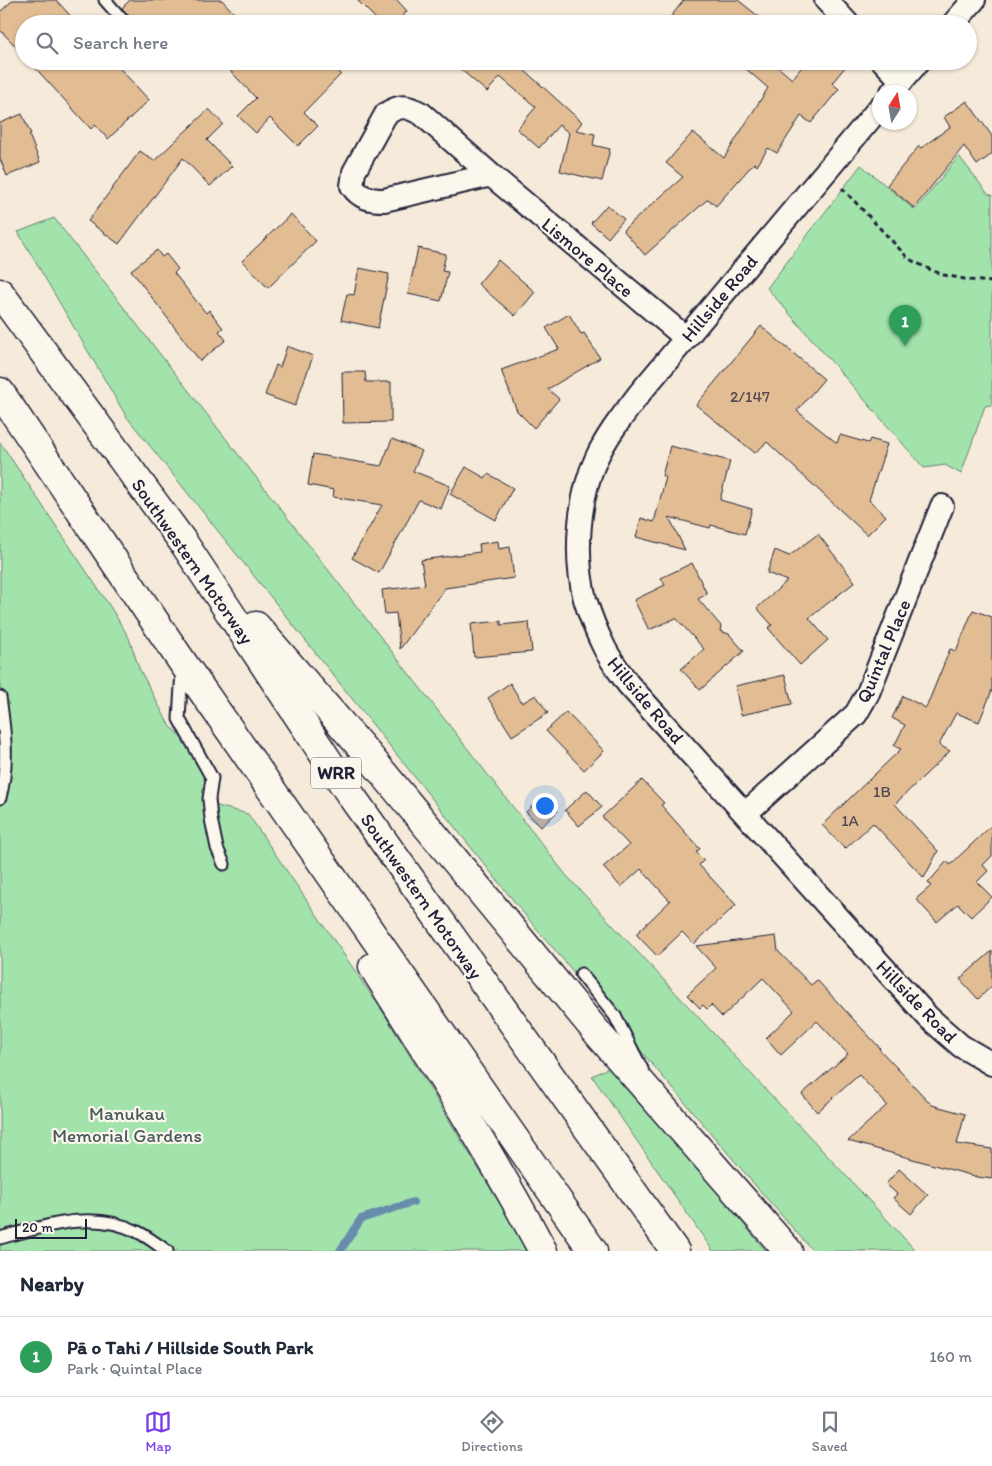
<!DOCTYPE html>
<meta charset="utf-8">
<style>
body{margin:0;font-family:Itim,sans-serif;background:#f2f2f3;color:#1f2937}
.compass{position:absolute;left:872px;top:85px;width:45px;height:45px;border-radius:50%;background:#fff;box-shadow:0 1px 4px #0004;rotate:11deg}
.scale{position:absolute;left:15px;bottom:12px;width:72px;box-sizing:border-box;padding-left:5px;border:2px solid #22223b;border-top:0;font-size:14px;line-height:18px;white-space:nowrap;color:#22223b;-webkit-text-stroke:4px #fbf7ec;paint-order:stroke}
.you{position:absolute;left:544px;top:805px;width:18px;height:18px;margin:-12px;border:4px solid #fff;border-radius:50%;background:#1a73e8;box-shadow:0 0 0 8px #1a73e833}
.badge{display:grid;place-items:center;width:32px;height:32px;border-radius:50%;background:#7c3aed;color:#fff;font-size:16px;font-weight:700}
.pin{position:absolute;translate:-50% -41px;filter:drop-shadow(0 1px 2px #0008)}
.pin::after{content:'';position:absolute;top:26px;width:18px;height:15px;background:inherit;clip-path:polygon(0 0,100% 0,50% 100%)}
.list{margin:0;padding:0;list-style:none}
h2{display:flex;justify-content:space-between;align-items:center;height:65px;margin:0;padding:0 20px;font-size:21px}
h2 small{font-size:16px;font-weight:400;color:#747a83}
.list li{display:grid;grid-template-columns:32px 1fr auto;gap:15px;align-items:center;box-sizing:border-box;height:80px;padding:0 20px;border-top:1px solid #e0e1e3}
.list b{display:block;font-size:19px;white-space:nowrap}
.list p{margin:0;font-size:16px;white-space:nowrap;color:#747a83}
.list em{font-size:16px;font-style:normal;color:#747a83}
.icon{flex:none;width:28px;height:28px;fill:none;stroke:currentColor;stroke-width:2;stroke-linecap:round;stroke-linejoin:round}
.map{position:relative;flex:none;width:992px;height:1251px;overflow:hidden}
.search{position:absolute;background:#fff;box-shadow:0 1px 4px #0004;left:15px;right:15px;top:15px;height:55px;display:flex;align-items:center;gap:12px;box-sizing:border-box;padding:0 18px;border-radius:28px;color:#747a83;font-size:19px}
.sheet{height:145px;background:#fff}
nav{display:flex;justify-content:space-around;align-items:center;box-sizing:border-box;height:70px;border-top:1px solid #e0e1e3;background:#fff;font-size:14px;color:#747a83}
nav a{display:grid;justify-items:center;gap:2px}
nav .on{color:#7c3aed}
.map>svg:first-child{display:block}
</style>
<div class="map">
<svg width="992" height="1251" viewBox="0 0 992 1251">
<rect width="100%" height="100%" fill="#f6ebda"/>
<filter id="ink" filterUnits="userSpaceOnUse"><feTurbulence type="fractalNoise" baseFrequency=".02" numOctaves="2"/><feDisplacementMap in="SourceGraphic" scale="10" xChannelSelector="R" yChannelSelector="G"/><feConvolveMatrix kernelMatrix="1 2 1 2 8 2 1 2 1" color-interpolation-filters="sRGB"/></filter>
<g filter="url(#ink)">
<!-- green -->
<g fill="#a2e3ac" stroke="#628274">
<path d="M959,156l29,38 4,1v210l-7,1 -24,68 -16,-9 -21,3 -157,-180 94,-123 54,45z"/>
<path d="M54,218l512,657 350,376h-103l-52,-59 -236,-277 -399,-499 -108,-184z"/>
<path d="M0,442l111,166 18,30 10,30 29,55 23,26 19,40 4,16 34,9 137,201 120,197 21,39h-526z"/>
<path d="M612,1066l154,185h-53l-121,-175z"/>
</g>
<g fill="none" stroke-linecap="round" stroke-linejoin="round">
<!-- stream -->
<path stroke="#678cab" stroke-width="8" d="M340,1251l21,-32 52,-17"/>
</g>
<!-- building -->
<g fill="#e2bd93" stroke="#22223b">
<path d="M13,0h43l22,24h-54v31l-24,-25v-18z"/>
<path d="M130,0h92l22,24h-111l-1,-5 -10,-11z"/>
<path d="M357,0h40l10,11 -12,13h-14z"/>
<path d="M684,0h54l30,24h-103z"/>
<path d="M29,61h84l36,39 -41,39 -13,-14 -4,4z"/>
<path d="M221,61h107l13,13 -37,38 14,14 -20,20 -28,-28 -14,15 -18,-17 18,-18z"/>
<path d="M451,61h63l68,61 -6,8 19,4 -2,11 17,4 -8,32 -42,-10 9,-38 -10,-8 -20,23 -22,-19 19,-22 -36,-30 -13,15z"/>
<path d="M737,61h34l21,18 15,-18h43l-18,22 7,6 -28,34 -10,-7 -24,37 -9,-5 -11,18 -3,-3 -38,43 -8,-7 -63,56 -22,-25 60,-53 -17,-14 27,-31 31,26 44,-70z"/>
<path d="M967,101l25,35v18l-15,11 -13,-19 -50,62 -27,-23 32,-39 2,2 29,-21 -6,-10z"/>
<path d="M209,109l14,15 -16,16 25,26 -22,20 -27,-28 -64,86 -31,-23 52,-70 14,10z"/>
<path d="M22,114l9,20 -2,1 11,27 -33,14 -7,-17v-36z"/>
<path d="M607,205l17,14 -16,19 -17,-15z"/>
<path d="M291,214l25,27 -48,47 -26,-27z"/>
<path d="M418,248l28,6 -4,17 6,1 -7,29 -33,-7z"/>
<path d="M157,250l5,7 4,-3 12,15 -4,4 32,40 3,-3 14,18 -4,3 7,9 -26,21 -69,-91z"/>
<path d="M498,260l37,32 -20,24 -37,-32z"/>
<path d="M359,268l30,6 -11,54 -37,-8 6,-26 7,1z"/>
<path d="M569,314l12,20 3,-1 16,25 -52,31 11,10 -25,29 -17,-17 -16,-41 58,-21 -13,-21z"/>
<path d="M761,326l63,53 -27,32 40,32 3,-8 28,8 2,-4 17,5 -18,56 17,16 -19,19 -100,-93 -12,11 -59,-48z"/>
<path d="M287,346l26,10 -18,50 -30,-11 11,-30 4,2z"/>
<path d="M342,372h23l1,10h25v40l-48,1z"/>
<path d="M392,439l30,12 -9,20 37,15 -9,23 -22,-9 -40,73 -27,-15 30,-53 -49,-8 1,-7 -26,-5 5,-31 68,12z"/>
<path d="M670,446l60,15 -10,39 32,9 -7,25 -34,-9 -1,3 -41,-11 16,33 -49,-13 5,-19 13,4 12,-45 -4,-1z"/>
<path d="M466,467l19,11 3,-4 25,14 -17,32 -46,-26z"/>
<path d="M818,534l37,48 -46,36 19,22 -28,25 -32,-37 4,-3 -15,-17 30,-27 -20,-8 8,-23 14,6z"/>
<path d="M498,541l1,8 11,-2 4,31 -69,10 -45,61 -4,-36 -11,1 -3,-24 43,-5 -4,-25 59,-8 -1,-8z"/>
<path d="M692,563l15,31 -9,5 23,27 -1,5 9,3 15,17 -44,39 -19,-21 23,-20 -28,-31 -27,12 -15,-30 31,-15 -4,-7z"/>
<path d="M973,610l19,7v73l-3,8 -10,24 -23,-9 -17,32 11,6 -55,53 43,47 -14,27 -51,-55 -28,26 -23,-24 79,-76 -7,-3 11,-21 -13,-7 11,-22 23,12 24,-59 6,2z"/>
<path d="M501,621v4l28,-3 3,30 -58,5 -3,-33z"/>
<path d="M785,675l7,29 -51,11 -6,-29z"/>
<path d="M510,683l12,20 14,-8 12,18 -36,23 -24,-38z"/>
<path d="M566,712l38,39 -20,19 -38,-39z"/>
<path d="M642,780l22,23 -3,2 39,44 -4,3 8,8 -5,5 37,40 -42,39 -12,-12 -25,24 -21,-22 34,-33 -29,-32 -20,18 -18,-20 26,-22 -27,-28z"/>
<path d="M587,790l15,17 -23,19 -14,-16z"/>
<path d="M544,795l14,16 -17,16 -15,-15z"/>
<path d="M992,825v31l-9,9 5,6 -11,11 15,15 -21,20 -13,-13 -21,18 -21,-23 15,-13 -3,-3 19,-22 3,4z"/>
<path d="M776,936l2,15 33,34 6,-5 63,68 -1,1 53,56 33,9 -8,30 35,5v30l-22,-3v-1l-122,-34 39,-36 -28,-30 -42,37 -15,-18 46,-40 -31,-33 -36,34 -15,-17 28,-27 -31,-33 -41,39 -11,-12 -4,4 -4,-4 -3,3 -13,-13 29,-27 -20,-22z"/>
<path d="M992,951v35l-14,13 -18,-20z"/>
<path d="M899,1169l29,26 -17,19 -18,-16 4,-4 -11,-10z"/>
</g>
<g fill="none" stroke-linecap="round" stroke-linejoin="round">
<defs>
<g id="service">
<path d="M105,0l21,24"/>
<path d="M182,670l-3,49 33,59 -3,21 2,20 6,29 7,16"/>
<path d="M0,697c5,36 9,66 0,101"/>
<path d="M581,974l34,42 27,53"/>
<path d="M0,1238c45,-12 94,-29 138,-6 10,5 20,13 29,19"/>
</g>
<g id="minor">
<path d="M826,0l22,24"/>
<path d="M953,24l21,-24"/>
<path d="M883,61l19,20"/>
<path d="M892,92l27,-31"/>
<path d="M880,107l-241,287c-15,20 -31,40 -42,63 -19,40 -23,100 -12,142 5,17 12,34 20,50 6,12 15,23 23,35l300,333 33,29 31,18"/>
<path d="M491,175l-107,25c-14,0 -24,-2 -32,-14l2,-14 32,-58c15,-10 21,-8 36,0l69,61 195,163"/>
<path d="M746,813l110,-99 12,-21 74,-187"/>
</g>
<g id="motorway">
<path d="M0,293l183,249 169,255 323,454"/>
<path d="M0,392l183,271 410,588"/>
<path d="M256,626l113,130 231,280 188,215"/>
<path d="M373,967c59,93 118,187 170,284"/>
</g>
</defs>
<!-- service casing -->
<use href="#service" stroke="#22223b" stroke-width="15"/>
<!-- minor casing -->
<use href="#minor" stroke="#22223b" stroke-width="26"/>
<!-- motorway casing -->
<use href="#motorway" stroke="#22223b" stroke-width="31"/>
<!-- path -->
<path stroke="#22223b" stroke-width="3" stroke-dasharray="5 4" stroke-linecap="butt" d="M842,188l67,71 22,11 13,5 25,5 23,2"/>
<!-- service -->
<use href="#service" stroke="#fbf7ec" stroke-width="11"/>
<!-- minor -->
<use href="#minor" stroke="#fbf7ec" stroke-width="22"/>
<!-- motorway -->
<use href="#motorway" stroke="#fbf7ec" stroke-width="28"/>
</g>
</g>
<g text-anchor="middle" stroke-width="4.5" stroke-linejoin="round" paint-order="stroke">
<!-- number labels -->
<g font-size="16" fill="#524951">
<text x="750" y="402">2/147</text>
<text x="882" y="797">1B</text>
<text x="850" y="826">1A</text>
</g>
<!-- shield labels -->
<rect fill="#fbf7ec" stroke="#636270" stroke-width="1" x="311" y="757.5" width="50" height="31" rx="4"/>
<g font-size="18" font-weight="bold" fill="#22223b">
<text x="336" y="779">WRR</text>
</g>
<!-- street labels -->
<g font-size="19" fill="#22223b" stroke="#fbf7ec">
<text transform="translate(588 257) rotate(40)" y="7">Lismore Place</text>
<text transform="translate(719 298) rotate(-50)" y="7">Hillside Road</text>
<text transform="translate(193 561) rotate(55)" y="7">Southwestern Motorway</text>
<text transform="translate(883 651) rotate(-67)" y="7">Quintal Place</text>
<text transform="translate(646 700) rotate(50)" y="7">Hillside Road</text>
<text transform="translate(422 896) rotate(55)" y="7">Southwestern Motorway</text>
<text transform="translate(917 1001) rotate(46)" y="7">Hillside Road</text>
</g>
<!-- park labels -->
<g font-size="19" fill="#485c5d" stroke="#fbf7ec">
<text x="127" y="1120">Manukau<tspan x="127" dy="22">Memorial Gardens</tspan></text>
</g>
</g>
</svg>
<svg class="compass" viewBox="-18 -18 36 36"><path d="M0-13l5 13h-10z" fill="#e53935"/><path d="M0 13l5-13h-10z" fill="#747a83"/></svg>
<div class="scale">20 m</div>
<div class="you"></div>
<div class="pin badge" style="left:905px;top:346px;background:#2e9e5b">1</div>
<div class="search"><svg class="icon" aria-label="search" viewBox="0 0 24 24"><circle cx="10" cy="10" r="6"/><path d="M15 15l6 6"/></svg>Search here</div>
</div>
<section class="sheet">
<h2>Nearby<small></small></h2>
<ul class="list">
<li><span class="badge" style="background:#2e9e5b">1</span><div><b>Pā o Tahi / Hillside South Park</b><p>Park · Quintal Place</p></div><em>160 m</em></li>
</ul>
</section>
<nav>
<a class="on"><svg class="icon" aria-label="map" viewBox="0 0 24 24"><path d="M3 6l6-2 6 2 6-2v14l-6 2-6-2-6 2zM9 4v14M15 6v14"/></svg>Map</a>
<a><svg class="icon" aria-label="directions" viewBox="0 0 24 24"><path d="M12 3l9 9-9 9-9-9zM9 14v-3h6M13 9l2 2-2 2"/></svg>Directions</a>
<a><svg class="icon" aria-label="saved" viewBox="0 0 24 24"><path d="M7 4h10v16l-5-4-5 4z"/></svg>Saved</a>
</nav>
